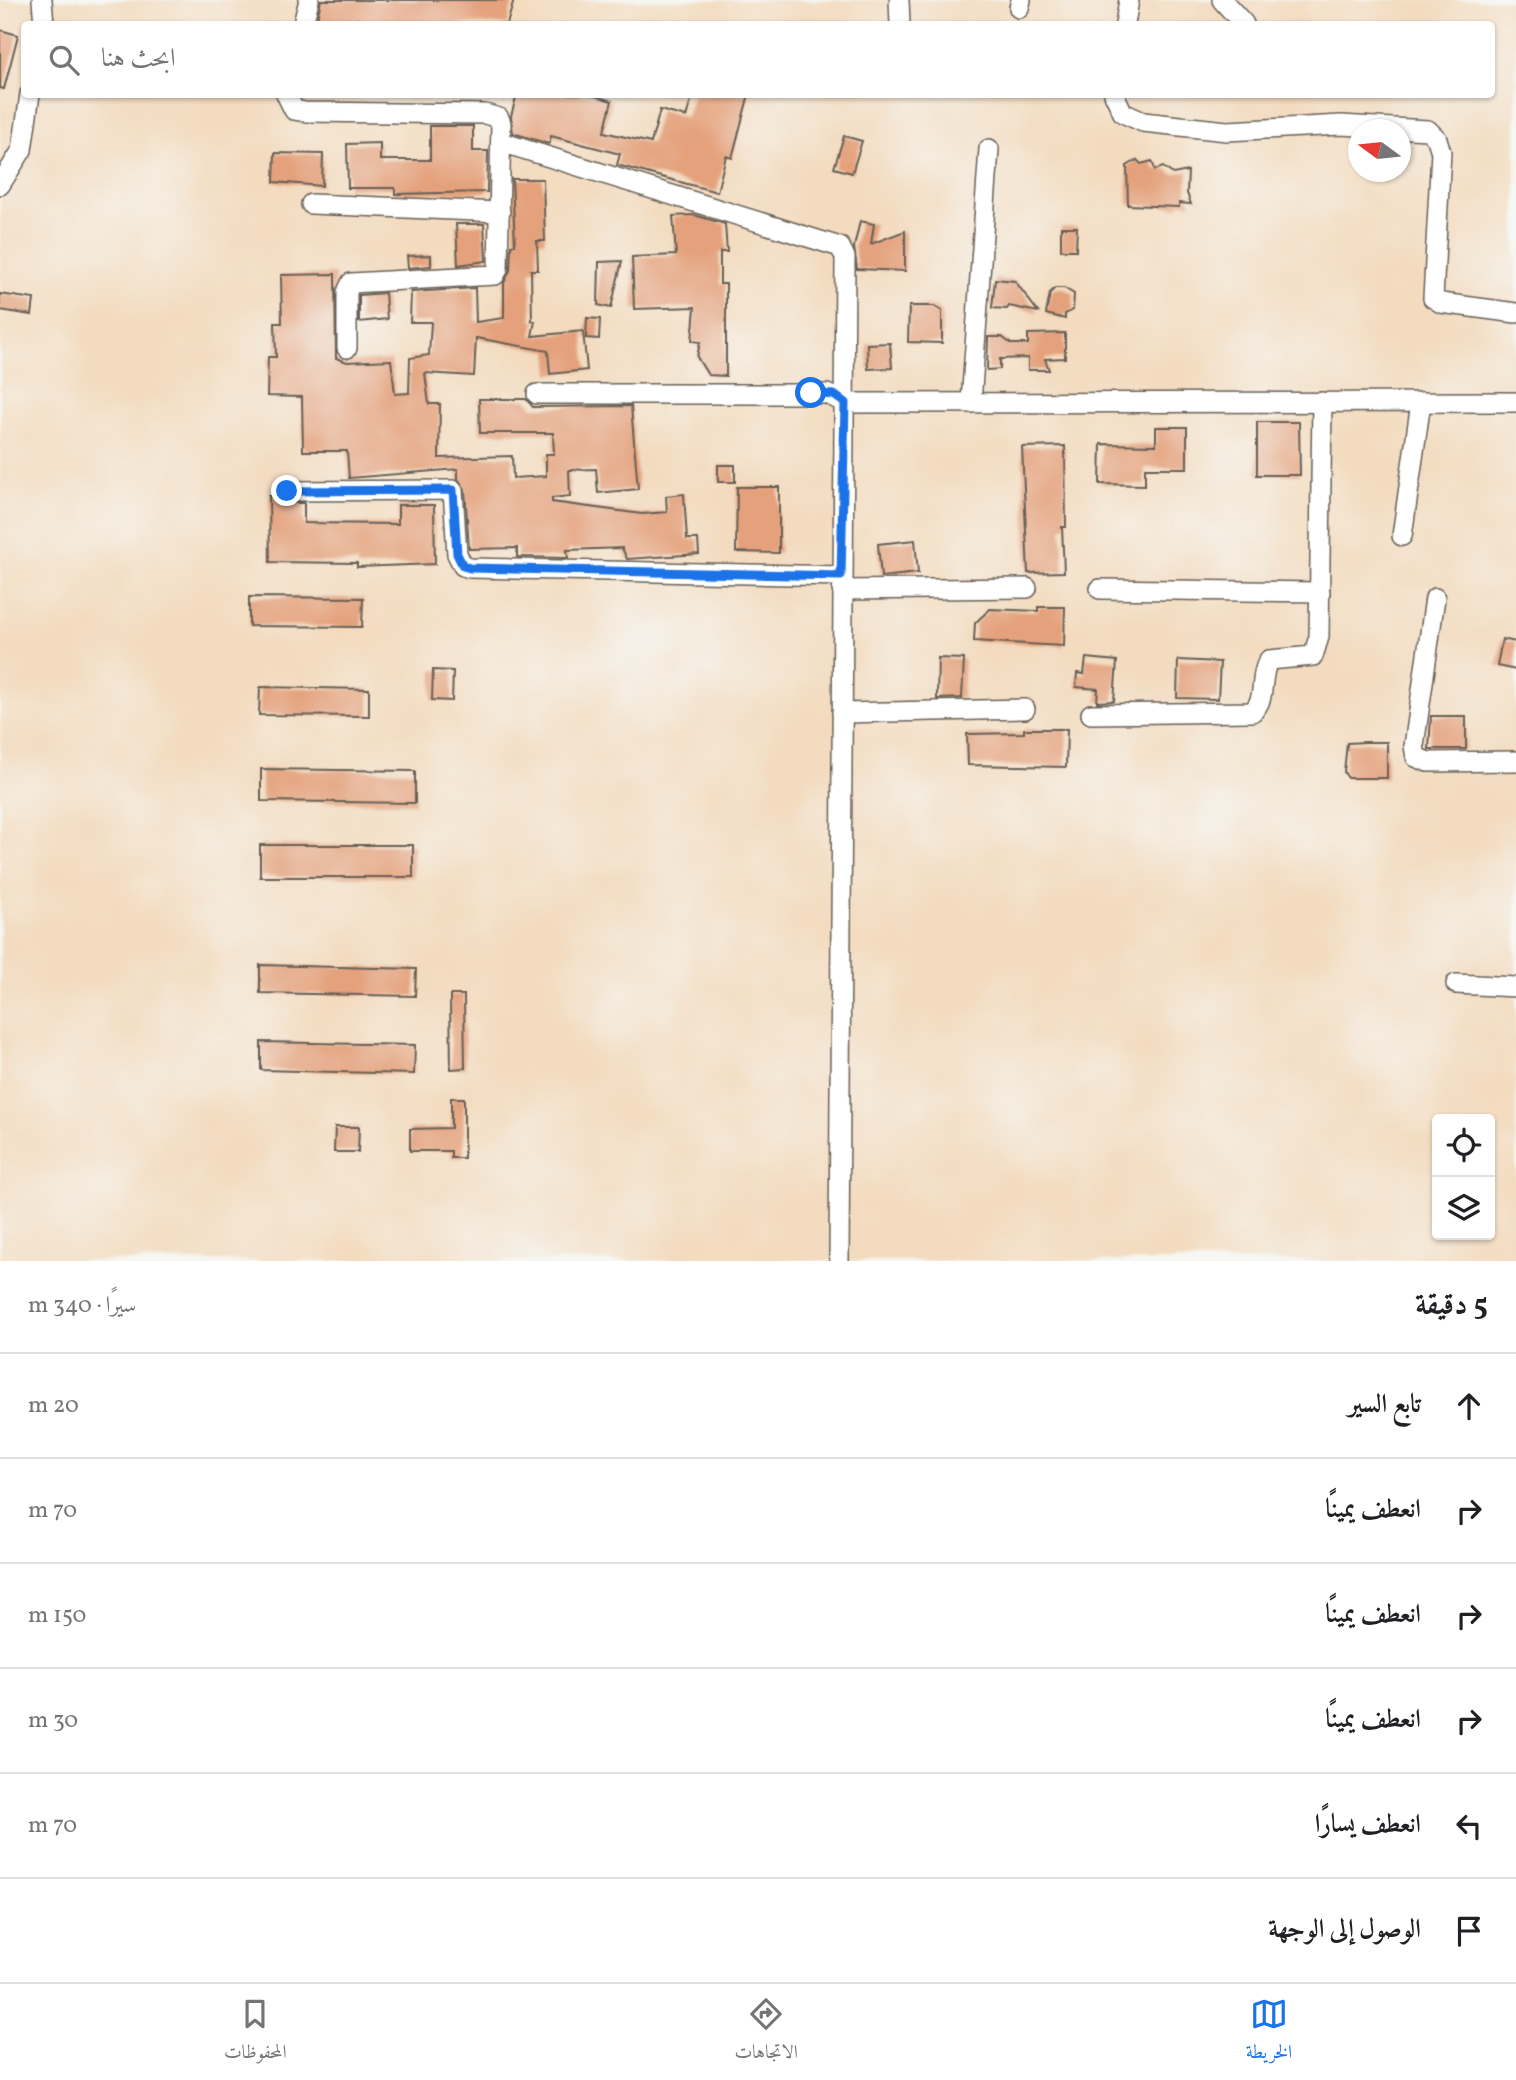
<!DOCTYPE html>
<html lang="ar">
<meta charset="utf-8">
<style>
body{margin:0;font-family:Vollkorn,Amiri,serif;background:#f2f2f2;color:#202124;direction:rtl}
.controls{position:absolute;right:21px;bottom:21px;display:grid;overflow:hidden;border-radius:7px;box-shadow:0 2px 5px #0004}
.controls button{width:63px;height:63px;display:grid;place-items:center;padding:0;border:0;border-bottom:2px solid #e0e0e0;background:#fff;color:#202124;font:35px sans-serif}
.compass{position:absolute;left:1348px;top:119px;width:63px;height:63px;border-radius:50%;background:#fff;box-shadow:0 2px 5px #0004;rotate:285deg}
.stop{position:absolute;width:21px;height:21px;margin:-16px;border:5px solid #1a73e8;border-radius:50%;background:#fff}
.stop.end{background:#1a73e8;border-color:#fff;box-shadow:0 2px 7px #0008}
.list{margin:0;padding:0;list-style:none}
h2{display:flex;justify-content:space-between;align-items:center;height:91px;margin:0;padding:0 28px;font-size:30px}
h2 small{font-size:23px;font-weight:400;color:#757577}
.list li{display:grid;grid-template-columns:46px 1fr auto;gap:21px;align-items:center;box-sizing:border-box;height:105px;padding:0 28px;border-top:2px solid #e0e0e0}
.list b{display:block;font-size:26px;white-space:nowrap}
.list em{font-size:23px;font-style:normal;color:#757577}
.icon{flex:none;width:38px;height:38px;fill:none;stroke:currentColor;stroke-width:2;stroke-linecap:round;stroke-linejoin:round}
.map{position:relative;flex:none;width:1516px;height:1261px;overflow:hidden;direction:ltr}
.search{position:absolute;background:#fff;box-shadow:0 2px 5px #0004;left:21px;right:21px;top:21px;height:77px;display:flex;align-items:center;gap:18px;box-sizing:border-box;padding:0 24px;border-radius:7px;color:#757577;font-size:26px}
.sheet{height:721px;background:#fff}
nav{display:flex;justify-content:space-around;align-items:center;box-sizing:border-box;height:98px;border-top:2px solid #e0e0e0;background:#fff;font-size:19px;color:#757577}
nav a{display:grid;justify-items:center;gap:4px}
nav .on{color:#1a73e8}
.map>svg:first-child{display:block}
</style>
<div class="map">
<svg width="1516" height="1261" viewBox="0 0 1516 1261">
<rect width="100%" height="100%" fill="#f6f6f2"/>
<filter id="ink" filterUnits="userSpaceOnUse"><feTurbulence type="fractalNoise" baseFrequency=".0143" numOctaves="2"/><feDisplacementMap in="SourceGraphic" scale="14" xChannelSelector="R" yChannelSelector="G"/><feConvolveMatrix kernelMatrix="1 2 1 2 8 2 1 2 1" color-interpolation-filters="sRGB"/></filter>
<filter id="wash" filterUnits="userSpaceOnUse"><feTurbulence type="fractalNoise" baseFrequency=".00686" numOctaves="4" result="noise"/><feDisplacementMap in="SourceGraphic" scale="28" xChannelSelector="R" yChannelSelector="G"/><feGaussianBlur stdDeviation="1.57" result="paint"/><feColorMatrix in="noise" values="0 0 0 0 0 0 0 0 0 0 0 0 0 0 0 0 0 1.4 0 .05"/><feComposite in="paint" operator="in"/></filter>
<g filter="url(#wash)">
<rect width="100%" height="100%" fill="#f3dbbf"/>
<g id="blocks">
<!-- building -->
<g fill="#e4a17c">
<path d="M321,0h193l-7,24h-128l-23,-5 -2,5h-38z"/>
<path d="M0,30l18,5 -14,54 -4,-1z"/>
<path d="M517,94h71l24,7 -8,31 47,11 9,-33 26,7 7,-23h56l-17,64 -6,-2 -9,36 -100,-27 3,-11 -69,-18 -2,8 -36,-11 -2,-17z"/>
<path d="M430,126h43v25h15l-1,41 -92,2v-6h-47l-1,-44 33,-1v17h50z"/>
<path d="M844,136l18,5 -10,32 -18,-5z"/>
<path d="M275,153l48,1 -1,32 -48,-4z"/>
<path d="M1137,160l4,4 11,-3 3,9 8,-3 10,7 15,-3 -1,22 4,11 -12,-1v4l-51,-2 -1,-39z"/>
<path d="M512,179h31l2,62h-8l1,29h-7l1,51h3l-3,15 51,-5 4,39 -37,4 -2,-23 -72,-13 -2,38 -49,-3 4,31h11l-1,54 73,-2 1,22 33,-2v-22h8l-1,-21h-73l-1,-34h47l7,8 98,-1 7,83 -40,4 -2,-24 -27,1 1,26 -18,2v4l90,12 25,-2 -1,-16 18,-2 3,45h11l1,15 -72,5 -5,-11 -55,2 1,8 -51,-1v-9l-48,1 -4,-60 -7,-10v-10l-109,9 -2,-27h-44l-1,-54 -35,-1 1,-39h8l-1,-34h7l-1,-48 54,-1 1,84 11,4 44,-2 4,34 14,-1 1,-35 19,-3 2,-33h-21l1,-30 64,-4 1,34 28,-4v-35l6,-13 1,-25h4z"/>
<path d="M694,215l31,9 2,28h-7v32h6v92l-18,-1 -11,-18 3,-15 -8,-1 3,-34 -61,2 -2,-52 44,-2 -3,-39z"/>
<path d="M860,221l14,3 -3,20 34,-13v40l-48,-2 -3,-22z"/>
<path d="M456,224h28l2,37 -28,4z"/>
<path d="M1061,227h16l-1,23h-15z"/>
<path d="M431,255v11l-23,2 -1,-12z"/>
<path d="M622,261l-11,47 -13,-3 1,-43z"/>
<path d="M995,279l20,2 23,31 -29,-6 -2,3 -15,-1z"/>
<path d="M1055,288h9l10,6 -1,16 -8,4v5l-19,-5 4,-21z"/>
<path d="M385,293l2,26 -28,3v-27z"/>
<path d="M0,294l34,5 -2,16 -32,-5z"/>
<path d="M909,306h25l8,5v32l-34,-1z"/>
<path d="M587,318l13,1 -1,20 -13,-1z"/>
<path d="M1065,333v25l-20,1 4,11h-21v-12l-28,1v10l-13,1 1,-33h14l9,7h17v-10z"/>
<path d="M890,343l2,25 -24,1 -1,-25z"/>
<path d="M1257,422h42l1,53h-43z"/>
<path d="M1156,427h31v41h-42v17l-45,-1 1,-40 55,1z"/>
<path d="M1065,446l1,81h-4l2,45 -36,1 -6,-126z"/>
<rect x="718" y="465" width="17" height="17"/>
<path d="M737,487h42v66l-43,-1z"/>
<path d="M269,496h7l10,7h18v20l94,1v-19h36l1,59 -78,3v-4l-87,-1z"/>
<path d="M915,540l3,33 -37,4 -3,-33z"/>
<path d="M249,597l114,1 -1,29 -113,-1z"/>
<path d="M1038,607h27l-1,39 -90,-5 1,-18 15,-14 48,2z"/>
<path d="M1502,639l14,3v28l-19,-4z"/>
<path d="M938,658l26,1 -2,39 -25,1z"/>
<path d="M1086,658l31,3 -3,40 -17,1 1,-13 -22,-2 1,-14 7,1z"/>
<path d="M1178,660l42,2 -2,37 -41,-1z"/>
<path d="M433,670l20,1 -1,30 -20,-1z"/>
<path d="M260,687l109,2v27l-110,-1z"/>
<path d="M1431,716h35v33h-37z"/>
<path d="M1024,729h43l-1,38 -98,-2 -1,-31 57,-1z"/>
<path d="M1366,742h21v36h-39l-4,-6 3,-29z"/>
<path d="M261,769l154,2v32l-154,-2z"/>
<rect x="260" y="845" width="153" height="32"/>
<path d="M260,965l156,4 -1,27 -155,-3z"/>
<path d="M450,995h14l1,73 -14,1z"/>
<path d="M261,1042l154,3 -1,29 -153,-4z"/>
<path d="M451,1098h13v60h-13v-7h-41v-22l41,-1z"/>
<path d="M335,1127h24l-1,25h-24z"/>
</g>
</g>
</g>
<g filter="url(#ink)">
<use href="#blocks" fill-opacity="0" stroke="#675f55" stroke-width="2"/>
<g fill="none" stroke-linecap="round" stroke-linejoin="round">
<defs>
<g id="minor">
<path d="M42,0l2,24"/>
<path d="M899,0l1,24"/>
<path d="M1222,0l22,24"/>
<path d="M1019,8l2,-8"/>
<path d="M303,24l6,-24"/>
<path d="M1125,24l4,-24"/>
<path d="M286,94l8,16 11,2 180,2 14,4 2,5 -3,146 -3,6 -144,8 -4,9v56"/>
<path d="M1114,94l9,19 20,9 84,9 114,-6 87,5 9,9 4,13 -8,146 8,5 75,10"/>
<path d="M501,142l339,105 5,10 -6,1004"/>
<path d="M0,185l22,-35 8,-56"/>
<path d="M311,204l189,8"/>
<path d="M537,394h290l18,9 671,-1"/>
<path d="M971,403l18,-254"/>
<path d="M287,491l166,-1 4,64 6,12 7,2 371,8"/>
<path d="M1402,536l19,-134"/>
<path d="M1100,589l220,3"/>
<path d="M842,590l185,-2"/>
<path d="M1435,598l-21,148 2,11 12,5 88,-1"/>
<path d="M842,713l183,-4"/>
<path d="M1091,714l161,-2c16,-14 6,-35 17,-52l44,-4 6,-19 3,-235"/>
<path d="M1456,984l60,3"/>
</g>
</defs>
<!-- minor casing -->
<use href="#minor" stroke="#675f55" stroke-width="22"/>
<!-- minor -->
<use href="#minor" stroke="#fff" stroke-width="19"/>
</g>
</g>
<g fill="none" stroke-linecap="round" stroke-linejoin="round" filter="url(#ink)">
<!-- route -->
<path stroke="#1a73e8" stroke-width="9" d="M287,491l166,-1 4,64 6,12 7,2 371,8 4,-173 -11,-8 -23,-2"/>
</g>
</svg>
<div class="controls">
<button><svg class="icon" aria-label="locate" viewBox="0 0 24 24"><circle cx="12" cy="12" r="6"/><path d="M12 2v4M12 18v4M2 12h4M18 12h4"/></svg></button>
<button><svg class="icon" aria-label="layers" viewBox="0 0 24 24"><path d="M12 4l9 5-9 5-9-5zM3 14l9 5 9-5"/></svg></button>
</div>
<svg class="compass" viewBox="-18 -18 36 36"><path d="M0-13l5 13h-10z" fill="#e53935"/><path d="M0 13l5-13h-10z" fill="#757577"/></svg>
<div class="stop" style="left:811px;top:393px"></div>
<div class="stop end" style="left:287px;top:491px"></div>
<div class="search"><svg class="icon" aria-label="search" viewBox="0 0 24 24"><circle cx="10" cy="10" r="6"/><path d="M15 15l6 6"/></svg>ابحث هنا</div>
</div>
<section class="sheet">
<h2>5 دقيقة<small>سيرًا · 340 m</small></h2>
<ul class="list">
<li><svg class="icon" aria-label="ahead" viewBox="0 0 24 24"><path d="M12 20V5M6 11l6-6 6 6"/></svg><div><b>تابع السير</b></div><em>20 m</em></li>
<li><svg class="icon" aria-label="right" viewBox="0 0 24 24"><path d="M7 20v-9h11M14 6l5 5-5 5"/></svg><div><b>انعطف يمينًا</b></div><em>70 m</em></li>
<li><svg class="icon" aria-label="right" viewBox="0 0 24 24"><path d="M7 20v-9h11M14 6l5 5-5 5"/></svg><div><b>انعطف يمينًا</b></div><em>150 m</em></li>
<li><svg class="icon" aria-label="right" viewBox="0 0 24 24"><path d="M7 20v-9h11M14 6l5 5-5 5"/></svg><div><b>انعطف يمينًا</b></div><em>30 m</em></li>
<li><svg class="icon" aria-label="left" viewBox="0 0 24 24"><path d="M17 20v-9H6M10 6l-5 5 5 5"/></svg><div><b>انعطف يسارًا</b></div><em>70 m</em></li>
<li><svg class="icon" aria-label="arrive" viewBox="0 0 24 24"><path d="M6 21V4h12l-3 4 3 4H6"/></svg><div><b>الوصول إلى الوجهة</b></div></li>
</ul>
</section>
<nav>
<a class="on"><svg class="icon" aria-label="map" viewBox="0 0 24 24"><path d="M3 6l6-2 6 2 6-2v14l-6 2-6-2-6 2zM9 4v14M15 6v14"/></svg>الخريطة</a>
<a><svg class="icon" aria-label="directions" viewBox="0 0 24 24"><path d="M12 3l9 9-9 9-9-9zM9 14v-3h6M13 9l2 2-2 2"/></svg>الاتجاهات</a>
<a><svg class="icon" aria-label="saved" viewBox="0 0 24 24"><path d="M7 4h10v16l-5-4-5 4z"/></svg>المحفوظات</a>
</nav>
